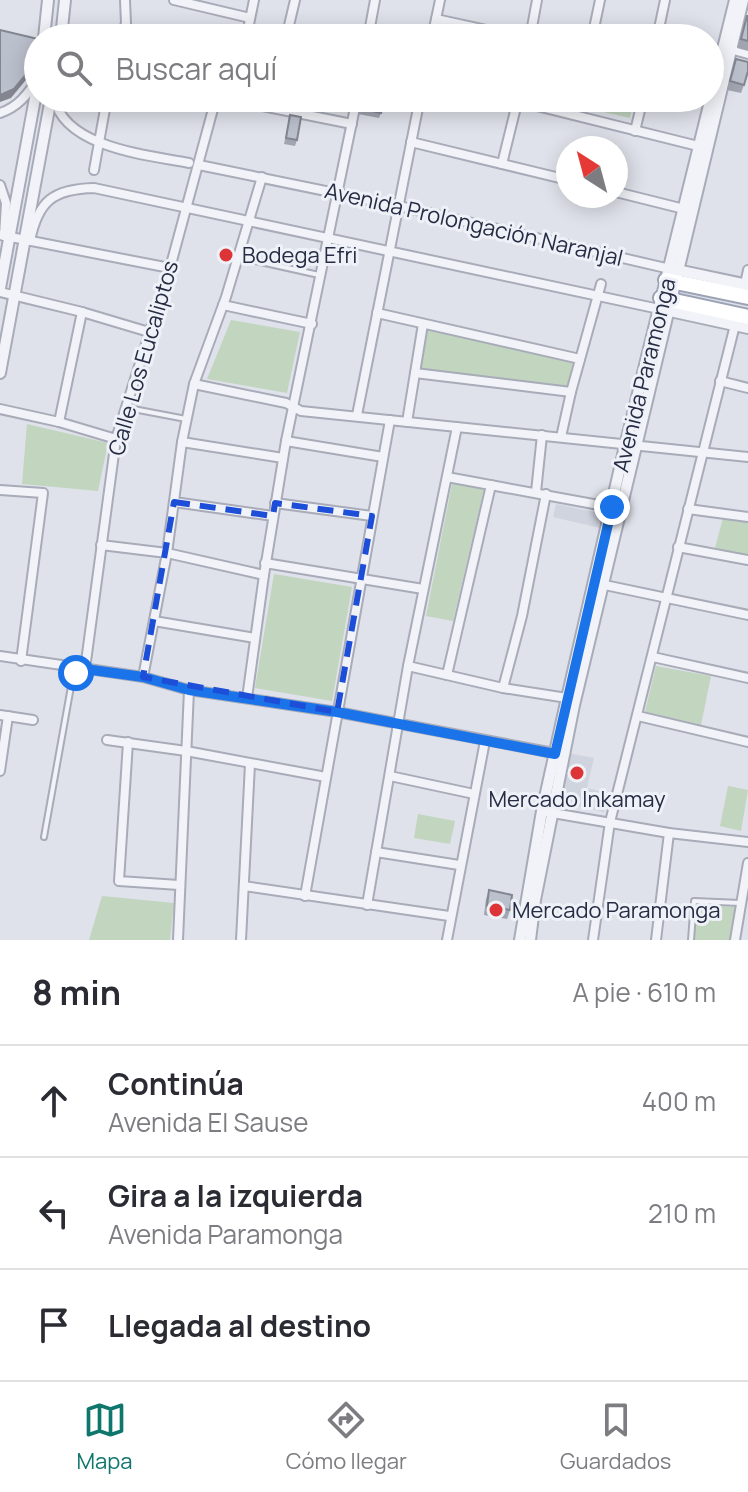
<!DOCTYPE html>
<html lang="es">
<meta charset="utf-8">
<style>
body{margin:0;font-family:Manrope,sans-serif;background:#f7f7f7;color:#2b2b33}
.compass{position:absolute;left:556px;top:136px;width:72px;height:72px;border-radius:50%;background:#fff;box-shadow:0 4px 20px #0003;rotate:324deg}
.stop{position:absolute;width:24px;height:24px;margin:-18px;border:6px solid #1a73e8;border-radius:50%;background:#fff}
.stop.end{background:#1a73e8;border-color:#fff;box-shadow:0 2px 8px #0008}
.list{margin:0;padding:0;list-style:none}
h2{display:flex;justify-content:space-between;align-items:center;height:104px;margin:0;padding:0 32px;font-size:34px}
h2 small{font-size:26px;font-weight:400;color:#7c7c81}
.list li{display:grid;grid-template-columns:52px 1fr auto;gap:24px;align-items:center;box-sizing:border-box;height:112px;padding:0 32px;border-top:2px solid #e1e1e2}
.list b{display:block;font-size:30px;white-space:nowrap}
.list p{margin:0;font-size:26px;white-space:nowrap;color:#7c7c81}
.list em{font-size:26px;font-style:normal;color:#7c7c81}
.icon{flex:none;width:44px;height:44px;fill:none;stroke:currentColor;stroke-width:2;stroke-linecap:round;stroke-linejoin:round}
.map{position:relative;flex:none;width:748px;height:940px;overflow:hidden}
.search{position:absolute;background:#fff;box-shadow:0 4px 20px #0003;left:24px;right:24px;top:24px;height:88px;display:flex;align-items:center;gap:20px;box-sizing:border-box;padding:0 28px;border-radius:44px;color:#7c7c81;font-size:30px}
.sheet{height:440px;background:#fff}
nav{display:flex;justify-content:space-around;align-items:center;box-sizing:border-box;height:112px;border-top:2px solid #e1e1e2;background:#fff;font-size:22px;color:#7c7c81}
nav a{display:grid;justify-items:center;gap:4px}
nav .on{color:#0f766e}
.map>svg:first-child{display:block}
</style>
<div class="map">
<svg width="748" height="940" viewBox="0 0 748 940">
<rect width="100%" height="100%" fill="#dfe2ea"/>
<!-- built -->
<g fill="#d0d4df">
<path d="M556,504l43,9 3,4 -2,11 -47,-11z"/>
<path d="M568,753l26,5 -7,30 21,5 -4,19 -47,-10z"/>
</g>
<!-- green -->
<g fill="#c1d5bf">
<path d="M588,98h46l-4,20 -44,-10z"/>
<path d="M231,320l69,12 -13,61 -80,-14z"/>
<path d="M426,329l147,32 -5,27 -148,-18z"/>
<path d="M27,424l81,19 -10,48 -76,-7z"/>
<path d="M452,484l32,5 -31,132 -27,-5z"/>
<path d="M724,514l24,4v37l-33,-7z"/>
<path d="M274,574l78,13 -20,114 -77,-13z"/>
<path d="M656,666l55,10 -10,49 -56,-13z"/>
<path d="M728,786l20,4 -7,41 -21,-5z"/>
<path d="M418,814l37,7 -5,23 -36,-6z"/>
<path d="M102,896l72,7 -4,37h-81z"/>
<path d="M697,905l38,2 -4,33h-38z"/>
</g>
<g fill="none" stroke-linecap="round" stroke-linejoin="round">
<defs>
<g id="service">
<path d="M238,257l81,18"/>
<path d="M128,408l58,11"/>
<path d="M44,837l28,-156 2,-5 8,-6"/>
<path d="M691,940l3,-39 46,2"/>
</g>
<g id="minor">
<path d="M174,0l76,18"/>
<path d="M436,19l87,19"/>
<path d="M247,34l7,-34"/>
<path d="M121,38l5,-15 -1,-23"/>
<path d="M234,38l6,-5 24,5"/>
<path d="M286,38l9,-38"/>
<path d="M368,38l7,-38"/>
<path d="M432,38l8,-38"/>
<path d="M530,38l7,-38"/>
<path d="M592,38l8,-38"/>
<path d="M657,38l8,-38"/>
<path d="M726,48l22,6"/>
<path d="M54,98c11,50 94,57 135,65"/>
<path d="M222,98l130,26"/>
<path d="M505,98l197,49"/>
<path d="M0,113c18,-6 27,-18 38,-34"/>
<path d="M574,115l4,-17"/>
<path d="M635,131l8,-33"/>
<path d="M411,142l157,38"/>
<path d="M502,164l16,-65"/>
<path d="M199,165l200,41 271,63"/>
<path d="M94,170l13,-72"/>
<path d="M0,185l6,18 -2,33"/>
<path d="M616,192l72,18"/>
<path d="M0,235l170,33"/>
<path d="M30,241c8,-40 23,-52 64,-53l565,121"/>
<path d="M745,284l3,-14"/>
<path d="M0,292l82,20 67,20"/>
<path d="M223,305l89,19"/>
<path d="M377,313l203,46"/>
<path d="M415,373l156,19"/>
<path d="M720,381l28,7"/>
<path d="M194,384l92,19 15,8 447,46"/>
<path d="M0,409l59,13 57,17"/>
<path d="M357,415l63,-317"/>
<path d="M59,422l23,-110"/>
<path d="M407,422l16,-98"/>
<path d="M561,437l10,-45 30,-108"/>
<path d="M286,441l97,16"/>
<path d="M182,442l101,16"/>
<path d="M447,477l168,31"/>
<path d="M0,490l43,3 -22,168"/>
<path d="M536,492l6,-57"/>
<path d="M174,502l99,14"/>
<path d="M275,503l97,13"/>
<path d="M688,509l60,8"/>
<path d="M101,545l66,8 97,22"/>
<path d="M678,547l70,13"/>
<path d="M265,563l158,26"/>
<path d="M600,584l148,31"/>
<path d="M154,621l101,17"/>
<path d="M0,656l143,21 46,13 148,22 222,42"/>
<path d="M653,657l95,21"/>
<path d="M408,666l95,22 64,10"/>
<path d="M85,669l31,-230 54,-171 46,-170"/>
<path d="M447,675l44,-190"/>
<path d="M143,677l24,-124 15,-111 12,-58 32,-87 36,-120"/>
<path d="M503,688l19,-72 24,-122"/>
<path d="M247,698l17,-123 22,-134 71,-343"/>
<path d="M0,715l33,5"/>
<path d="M638,716l110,26"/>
<path d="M107,740l79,11 140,26"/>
<path d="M128,742l-9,139 60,4"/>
<path d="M0,771l8,-55"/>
<path d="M390,776l84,18"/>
<path d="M547,812l122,21 79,9"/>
<path d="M376,852l83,13"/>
<path d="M244,886l205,30"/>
<path d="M305,896l85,-476"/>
<path d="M367,905l41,-239 49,-239"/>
<path d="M178,940l11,-250"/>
<path d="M241,940l9,-176"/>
<path d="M447,940l38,-199"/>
<path d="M593,940l17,-118 125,-497"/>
<path d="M656,940l13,-107"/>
<path d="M735,940l13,-77"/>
</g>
<g id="tertiary">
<path d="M44,38l4,-38"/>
<path d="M61,38l4,-38"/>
<path d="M672,269l76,16"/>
<path d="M0,288l38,-206"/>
<path d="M661,309l87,19"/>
<path d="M0,373l51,-275"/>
<path d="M520,940l22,-129 25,-113 58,-252 110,-446"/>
<path d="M530,940l5,-40 39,-195 169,-705"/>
</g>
<g id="primary">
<path d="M666,280l82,17"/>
<path d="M661,298l87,19"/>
</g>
</defs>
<!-- service casing -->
<use href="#service" stroke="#a8abb8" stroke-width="8"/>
<!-- minor casing -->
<use href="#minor" stroke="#a8abb8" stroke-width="12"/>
<!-- tertiary casing -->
<use href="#tertiary" stroke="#a8abb8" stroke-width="14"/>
<!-- primary casing -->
<use href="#primary" stroke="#9da3b7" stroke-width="18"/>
<!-- service -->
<use href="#service" stroke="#f2f3f8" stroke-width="4"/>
<!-- minor -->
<use href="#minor" stroke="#f2f3f8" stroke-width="8"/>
<!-- tertiary -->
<use href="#tertiary" stroke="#f2f3f8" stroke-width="10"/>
<!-- primary -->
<use href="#primary" stroke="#fff" stroke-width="14"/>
</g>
<!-- wall -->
<g fill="#a1a5b0">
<path d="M747,16h1v35l-11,-3z"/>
<path d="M736,59l8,26 -3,8 -14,-3z"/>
<path d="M361,100l20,13 -2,5 -21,-4z"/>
<path d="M290,115l7,25 -2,6 -11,-2z"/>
<path d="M489,890l21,20 -3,9 -23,-4 2,-16z"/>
</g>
<!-- shaded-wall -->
<path fill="#838690" d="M33,66l-3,9 -19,23 -11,4v-7z"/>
<!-- building -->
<g fill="#bbc0cd" stroke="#838690" stroke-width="2">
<path d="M747,16h1v25l-7,-2z"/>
<path d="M0,30l38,9 -5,27 -19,23 -14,6z"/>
<path d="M736,59l12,3v9l-4,14 -14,-4z"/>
<path d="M361,100l22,5 -2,8 -21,-5z"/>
<path d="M290,115l11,2 -4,23 -11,-2z"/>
<path d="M489,890l23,5 -2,15 -23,-4z"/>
</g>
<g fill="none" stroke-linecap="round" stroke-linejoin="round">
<!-- route -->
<path stroke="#1a73e8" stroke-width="10" d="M76,673l9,-4 58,8 46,13 148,22 218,42 57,-247"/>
</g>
<!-- marked area -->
<path fill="none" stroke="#1d4ed8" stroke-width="6" stroke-dasharray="16 10" stroke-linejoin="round" d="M174,502l99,14 2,-13 97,13 -35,196 -194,-35z"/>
<!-- markers -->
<g fill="#dd3537" stroke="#eef1f7" stroke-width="3">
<circle cx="226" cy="255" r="8"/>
<circle cx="577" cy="773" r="8"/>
<circle cx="496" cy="910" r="8"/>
</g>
<g text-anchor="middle" stroke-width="6" stroke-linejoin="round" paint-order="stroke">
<!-- street labels -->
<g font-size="22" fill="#262c43" stroke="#eef1f7">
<text transform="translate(474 224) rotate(13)" y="8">Avenida Prolongación Naranjal</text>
<text transform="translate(143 358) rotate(-74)" y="8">Calle Los Eucaliptos</text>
<text transform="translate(644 375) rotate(-76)" y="8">Avenida Paramonga</text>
</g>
<!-- poi labels -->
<g font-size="22" fill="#262c43" stroke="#eef1f7" text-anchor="start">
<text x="242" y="263">Bodega Efri</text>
<text x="577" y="807" text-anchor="middle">Mercado Inkamay</text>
<text x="512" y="918">Mercado Paramonga</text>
</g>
</g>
</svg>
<svg class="compass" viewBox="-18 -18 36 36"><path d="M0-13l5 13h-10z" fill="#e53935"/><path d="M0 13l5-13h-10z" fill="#7c7c81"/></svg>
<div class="stop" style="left:76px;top:673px"></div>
<div class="stop end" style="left:612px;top:507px"></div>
<div class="search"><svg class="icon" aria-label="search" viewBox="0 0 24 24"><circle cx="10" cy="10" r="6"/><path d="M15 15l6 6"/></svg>Buscar aquí</div>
</div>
<section class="sheet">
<h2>8 min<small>A pie · 610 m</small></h2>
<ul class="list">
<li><svg class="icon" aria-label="ahead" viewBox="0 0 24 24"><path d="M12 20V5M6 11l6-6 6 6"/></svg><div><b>Continúa</b><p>Avenida El Sause</p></div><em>400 m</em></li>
<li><svg class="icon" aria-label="left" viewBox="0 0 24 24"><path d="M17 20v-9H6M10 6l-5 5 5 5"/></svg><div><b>Gira a la izquierda</b><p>Avenida Paramonga</p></div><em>210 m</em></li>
<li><svg class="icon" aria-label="arrive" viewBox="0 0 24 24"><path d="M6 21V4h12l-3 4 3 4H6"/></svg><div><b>Llegada al destino</b></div></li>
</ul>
</section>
<nav>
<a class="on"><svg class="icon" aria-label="map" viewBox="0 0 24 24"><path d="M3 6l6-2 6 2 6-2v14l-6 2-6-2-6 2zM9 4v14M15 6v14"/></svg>Mapa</a>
<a><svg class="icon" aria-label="directions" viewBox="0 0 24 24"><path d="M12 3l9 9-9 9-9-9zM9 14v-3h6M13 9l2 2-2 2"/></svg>Cómo llegar</a>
<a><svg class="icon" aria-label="saved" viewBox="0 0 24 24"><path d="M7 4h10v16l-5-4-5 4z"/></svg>Guardados</a>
</nav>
